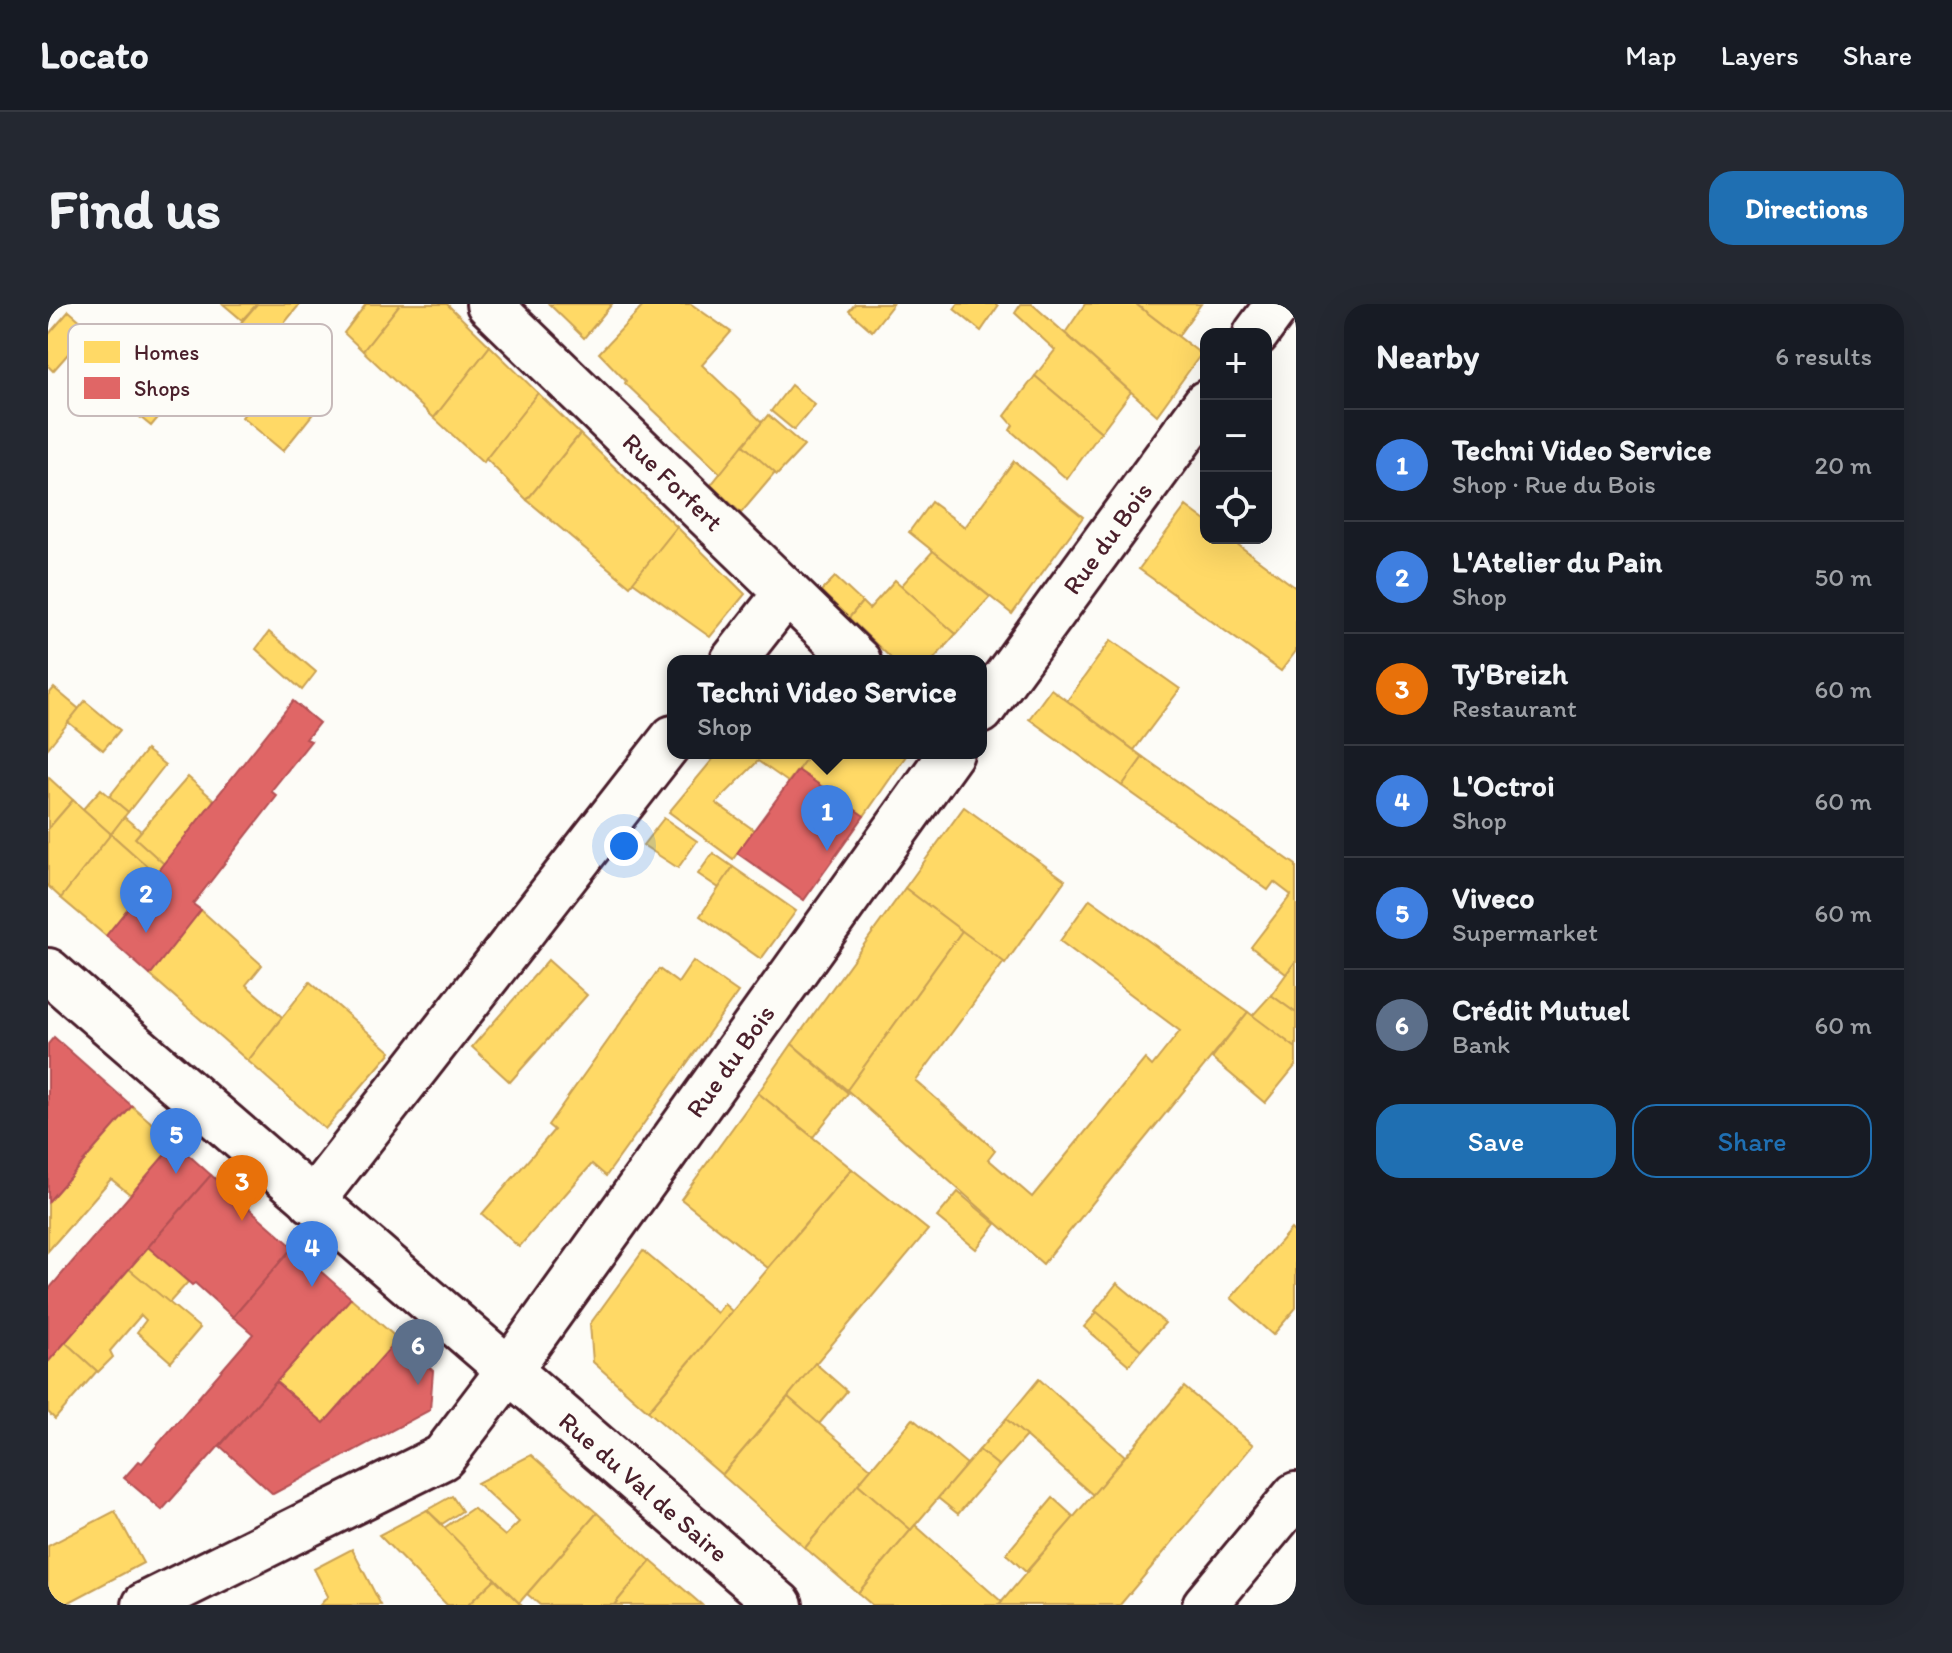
<!DOCTYPE html>
<meta charset="utf-8">
<style>
body{margin:0;font-family:Itim,sans-serif;background:#242831;color:#f1f3f6}
.controls{position:absolute;right:24px;top:24px;display:grid;overflow:hidden;border-radius:16px;box-shadow:0 8px 32px #0002}
.controls button{width:72px;height:72px;display:grid;place-items:center;padding:0;border:0;border-bottom:2px solid #363941;background:#171b24;color:#f1f3f6;font:40px sans-serif}
.you{position:absolute;left:576px;top:542px;width:28px;height:28px;margin:-20px;border:6px solid #fff;border-radius:50%;background:#1a73e8;box-shadow:0 0 0 12px #1a73e833}
.badge{display:grid;place-items:center;width:52px;height:52px;border-radius:50%;background:#1f6fb2;color:#fff;font-size:26px;font-weight:700}
.pin{position:absolute;translate:-50% -66px;filter:drop-shadow(0 2px 4px #0008)}
.pin::after{content:'';position:absolute;top:42px;width:28px;height:24px;background:inherit;clip-path:polygon(0 0,100% 0,50% 100%)}
.popup{position:absolute;left:619px;top:351px;width:320px;height:104px;box-sizing:border-box;display:grid;place-content:center;border-radius:16px;background:#171b24;filter:drop-shadow(0 2px 6px #0005);font-size:26px;white-space:nowrap;color:#9ea1a6}
.popup b{font-size:30px;color:#f1f3f6}
.popup::after{content:'';position:absolute;left:50%;top:100%;margin-left:-16px;border:16px solid transparent;border-top-color:#171b24}
.list{margin:0;padding:0;list-style:none}
h2{display:flex;justify-content:space-between;align-items:center;height:104px;margin:0;padding:0 32px;font-size:34px}
h2 small{font-size:26px;font-weight:400;color:#9ea1a6}
.list li{display:grid;grid-template-columns:52px 1fr auto;gap:24px;align-items:center;box-sizing:border-box;height:112px;padding:0 32px;border-top:2px solid #363941}
.list b{display:block;font-size:30px;white-space:nowrap}
.list p{margin:0;font-size:26px;white-space:nowrap;color:#9ea1a6}
.list em{font-size:26px;font-style:normal;color:#9ea1a6}
.actions{display:flex;gap:16px;padding:24px 32px}
.actions a{flex:1;padding:18px 0;border:2px solid #1f6fb2;border-radius:24px;text-align:center;font-size:28px;color:#1f6fb2}
.actions .main{background:#1f6fb2;color:#fff}
.icon{flex:none;width:44px;height:44px;fill:none;stroke:currentColor;stroke-width:2;stroke-linecap:round;stroke-linejoin:round}
.map{position:relative;flex:none;width:1248px;height:1301px;overflow:hidden;border-radius:24px}
header{display:flex;align-items:center;gap:48px;box-sizing:border-box;height:112px;padding:0 40px;background:#171b24;border-bottom:2px solid #363941}
header strong{font-size:38px}
nav{display:flex;gap:44px;margin-inline-start:auto;font-size:28px}
.intro{display:flex;align-items:center;justify-content:space-between;box-sizing:border-box;height:192px;padding:0 48px}
h1{margin:0;font-size:56px}
.button{padding:20px 36px;border-radius:24px;background:#1f6fb2;color:#fff;font-size:28px;font-weight:700}
main{display:flex;gap:48px;padding:0 48px}
aside{flex:1;background:#171b24;border-radius:24px;box-shadow:0 8px 32px #0002}
.map>svg:first-child{display:block}
</style>
<header>
<strong>Locato</strong>
<nav><a>Map</a><a>Layers</a><a>Share</a></nav>
</header>
<div class="intro"><h1>Find us</h1><a class="button">Directions</a></div>
<main>
<div class="map">
<svg width="1248" height="1301" viewBox="0 0 1248 1301">
<rect width="100%" height="100%" fill="#fdfcf7"/>
<filter id="ink" filterUnits="userSpaceOnUse"><feTurbulence type="fractalNoise" baseFrequency=".0125" numOctaves="2"/><feDisplacementMap in="SourceGraphic" scale="16" xChannelSelector="R" yChannelSelector="G"/><feConvolveMatrix kernelMatrix="1 2 1 2 8 2 1 2 1" color-interpolation-filters="sRGB"/></filter>
<g filter="url(#ink)">
<!-- homes -->
<g fill="#ffd966" stroke="#c9a154" stroke-width="2">
<path d="M175,0h34l-15,16z"/>
<path d="M209,0h43l-41,50 -26,-22z"/>
<path d="M318,0h34l-37,47 -19,-18z"/>
<path d="M352,0h47l43,42 -56,72 -71,-67z"/>
<path d="M501,0h63l-28,34z"/>
<path d="M597,0h46l40,28 -29,33 60,57 -41,52 -96,-91 1,-2 -27,-28z"/>
<path d="M807,0h38l-21,27 -23,-20z"/>
<path d="M910,0h38l2,2 -17,25 -27,-22z"/>
<path d="M973,0h11l99,88 -30,40 -66,-56 20,-26 -40,-37z"/>
<path d="M1037,0h51l65,50 -44,61 -92,-82z"/>
<path d="M1088,0h65l-23,32z"/>
<path d="M21,7l21,18 -37,42 -5,-5v-31z"/>
<path d="M42,25l34,30 -21,24 -34,-29z"/>
<path d="M442,42l48,47 -55,70 -49,-45z"/>
<path d="M89,66l35,31 -21,25 -37,-30z"/>
<path d="M230,69l42,32 -37,46 -41,-34z"/>
<path d="M987,72l66,56 -34,47 -57,-49 3,-5 -8,-9z"/>
<path d="M743,81l24,20 -21,25 -23,-19z"/>
<path d="M490,89l42,41 -53,66 -41,-41z"/>
<path d="M720,111l36,31 -27,29 -34,-30z"/>
<path d="M532,130l97,93 -47,59 -103,-86z"/>
<path d="M695,141l32,28 -34,40 -30,-28z"/>
<path d="M966,157l69,56 -71,97 -103,-82 22,-30 34,25z"/>
<path d="M1138,202l20,15v17h23l67,50v63l-15,20 -142,-102z"/>
<path d="M629,223l68,67 -35,43 -77,-55z"/>
<path d="M885,247l57,46 -34,37 -55,-48z"/>
<path d="M787,273l27,25 -13,16 -28,-27z"/>
<path d="M847,276l61,54 -24,27h-38l-45,-43 13,-16 7,7z"/>
<path d="M221,328l47,40 -14,18 -46,-41z"/>
<path d="M1063,336l69,49 -46,61 -67,-49z"/>
<path d="M6,384l25,21 -31,39v-53z"/>
<path d="M1003,385l92,68 -21,29 -93,-67z"/>
<path d="M37,397l35,29 -17,20 -35,-28z"/>
<path d="M98,446l19,15 -37,47 -19,-15z"/>
<path d="M670,449h82l7,5 -19,24 -30,-21 -42,42 38,27 -21,29 -64,-47z"/>
<path d="M762,449h98l-44,63 -66,-46z"/>
<path d="M1095,453l153,108v96l-10,13 -35,-27 40,-52 -17,-13 -6,8 -146,-104z"/>
<path d="M0,473l25,23 -25,29z"/>
<path d="M140,473l26,23 -50,64 -29,-26z"/>
<path d="M53,485l27,23 -17,22 -28,-25z"/>
<path d="M25,496l38,34 -50,64 -13,-12v-57z"/>
<path d="M916,503l101,73 -60,84 -100,-76z"/>
<path d="M76,513l17,14 -6,7 29,26 -8,10 -45,-40z"/>
<path d="M616,514l33,23 -19,27 -35,-23z"/>
<path d="M63,530l45,40 -50,62 -45,-38z"/>
<path d="M665,549l20,14 -14,21 -21,-14z"/>
<path d="M685,563l63,44 -35,48 -61,-43z"/>
<path d="M857,584l57,43 -115,159 -55,-46z"/>
<path d="M1042,595l158,113 -205,252 -196,-174 115,-159 42,31 -88,119 79,69 -7,9 44,38 113,-138 7,7 28,-35 -120,-90z"/>
<path d="M153,606l61,55 -16,20 36,32 -34,44 -98,-86z"/>
<path d="M500,656l39,35 -77,87 -38,-35z"/>
<path d="M645,657l45,31 -132,184 -14,-12 -73,83 -37,-33 72,-84 -6,-5 111,-156 19,14z"/>
<path d="M1247,658h1v51l-25,-18z"/>
<path d="M262,678l81,70 -66,77 -77,-68z"/>
<path d="M1223,691l25,18v35l-44,-32z"/>
<path d="M1200,708l48,36v17l-31,38 -53,-45z"/>
<path d="M744,740l56,49 -35,44 -55,-44z"/>
<path d="M710,789l94,76 -84,99 -87,-69z"/>
<path d="M84,802l43,37 -44,52 -20,-16 -63,72v-49z"/>
<path d="M804,865l76,61 -206,245 -74,-64z"/>
<path d="M910,888l38,32 -20,25 -39,-32z"/>
<path d="M1243,925l5,5v74l-23,27 -42,-37z"/>
<path d="M100,943l40,35 -19,21 -40,-34z"/>
<path d="M595,947l74,62 7,-9 8,7 -84,100 -55,-49 -3,-38z"/>
<path d="M81,965l71,59 -29,34 -34,-30 9,-12 -5,-5 -31,36 3,6 -15,15 -33,-30z"/>
<path d="M1069,979l48,40 -24,27 -46,-39z"/>
<path d="M303,994l47,41 -74,84 -48,-41z"/>
<path d="M1049,1008l44,38 -12,15 -45,-38z"/>
<path d="M17,1038l32,29 -42,48 -7,-7v-50z"/>
<path d="M767,1059l32,28 -28,33 -31,-27z"/>
<path d="M991,1075l86,77 -32,39 -87,-76z"/>
<path d="M1136,1083l69,58 -133,160h-121z"/>
<path d="M740,1093l84,72 -67,79 -83,-73z"/>
<path d="M865,1115l54,45 -56,66 -53,-46z"/>
<path d="M958,1115l20,17 -27,30 -20,-16z"/>
<path d="M931,1146l20,16 -41,48 -20,-16z"/>
<path d="M483,1151l66,58 -78,90 -75,-75 29,-20 32,28 14,-14 -42,-39z"/>
<path d="M810,1180l53,46 -53,63 -53,-45z"/>
<path d="M404,1192l10,15 -20,13 -15,-14z"/>
<path d="M1005,1194l21,19 -48,55 -20,-18z"/>
<path d="M379,1206l68,69 -27,26h-21l-68,-70z"/>
<path d="M67,1207l28,52 -79,42h-16v-59z"/>
<path d="M549,1209l54,48 -37,44h-74l-13,-11z"/>
<path d="M867,1221l87,77 -3,3h-127l-14,-12z"/>
<path d="M304,1245l29,56h-61l8,-9 -14,-27z"/>
<path d="M603,1257l51,44h-88z"/>
<path d="M447,1275l26,26h-53z"/>
</g>
<!-- shops -->
<g fill="#e06666" stroke="#b35154" stroke-width="2">
<path d="M245,397l26,22 -13,16 5,2 -40,50 6,5 -84,108 8,6 -51,65 -44,-39z"/>
<path d="M750,466l66,46 -60,84 -67,-47z"/>
<path d="M6,733l78,69 -84,96v-158z"/>
<path d="M127,839l36,32 -163,187v-72z"/>
<path d="M163,871l82,72 -60,70 -38,-34 -3,2 -44,-38z"/>
<path d="M245,943l58,51 -189,212 -38,-32 15,-17 3,2 111,-129 -20,-17z"/>
<path d="M350,1035l35,32 -3,39 -157,84 -53,-48 56,-64 48,41z"/>
</g>
<g fill="none" stroke-linecap="round" stroke-linejoin="round">
<defs>
<g id="minor">
<path id="s1" d="M441,0l369,357"/>
<path d="M1208,30l22,-30"/>
<path d="M685,357l54,-69"/>
<path id="s2" d="M933,407l225,-308"/>
<path d="M264,897l361,-463"/>
<path id="s3" d="M461,1066l442,-617"/>
</g>
<g id="tertiary">
<path d="M97,1301l298,-148 66,-87"/>
<path d="M1157,1301l91,-110"/>
</g>
<g id="secondary">
<path id="s4" d="M0,667l732,634"/>
</g>
</defs>
<!-- minor casing -->
<use href="#minor" stroke="#4a1f2b" stroke-width="50"/>
<!-- tertiary casing -->
<use href="#tertiary" stroke="#4a1f2b" stroke-width="50"/>
<!-- secondary casing -->
<use href="#secondary" stroke="#4a1f2b" stroke-width="50"/>
<!-- minor -->
<use href="#minor" stroke="#fdfcf7" stroke-width="44"/>
<!-- tertiary -->
<use href="#tertiary" stroke="#fdfcf7" stroke-width="44"/>
<!-- secondary -->
<use href="#secondary" stroke="#fdfcf7" stroke-width="44"/>
</g>
</g>
<g text-anchor="middle" stroke-width="8" stroke-linejoin="round" paint-order="stroke">
<!-- street labels -->
<g font-size="26" fill="#4a1f2b" stroke="#fdfcf7">
<text dy="9" stroke="none"><textPath href="#s1" startOffset="256">Rue Forfert</textPath></text>
<text dy="9" stroke="none"><textPath href="#s2" startOffset="214">Rue du Bois</textPath></text>
<text dy="9" stroke="none"><textPath href="#s3" startOffset="380">Rue du Bois</textPath></text>
<text dy="9" stroke="none"><textPath href="#s4" startOffset="788">Rue du Val de Saire</textPath></text>
</g>
</g>
<!-- legend -->
<rect x="20" y="20" width="264" height="92" rx="12" fill="#fdfcf7" stroke="#c7baba" stroke-width="2"/>
<rect x="36" y="37" width="36" height="22" fill="#ffd966"/>
<rect x="36" y="73" width="36" height="22" fill="#e06666"/>
<g font-size="22" fill="#4a1f2b">
<text x="86" y="56">Homes</text>
<text x="86" y="92">Shops</text>
</g>
</svg>
<div class="controls">
<button>+</button>
<button>−</button>
<button><svg class="icon" aria-label="locate" viewBox="0 0 24 24"><circle cx="12" cy="12" r="6"/><path d="M12 2v4M12 18v4M2 12h4M18 12h4"/></svg></button>
</div>
<div class="you"></div>
<div class="pin badge" style="left:779px;top:547px;background:#3f7fe0">1</div>
<div class="popup"><b>Techni Video Service</b>Shop</div>
<div class="pin badge" style="left:98px;top:629px;background:#3f7fe0">2</div>
<div class="pin badge" style="left:194px;top:917px;background:#e8710a">3</div>
<div class="pin badge" style="left:264px;top:983px;background:#3f7fe0">4</div>
<div class="pin badge" style="left:128px;top:870px;background:#3f7fe0">5</div>
<div class="pin badge" style="left:370px;top:1081px;background:#5c6f8a">6</div>
</div>
<aside>
<h2>Nearby<small>6 results</small></h2>
<ul class="list">
<li><span class="badge" style="background:#3f7fe0">1</span><div><b>Techni Video Service</b><p>Shop · Rue du Bois</p></div><em>20 m</em></li>
<li><span class="badge" style="background:#3f7fe0">2</span><div><b>L'Atelier du Pain</b><p>Shop</p></div><em>50 m</em></li>
<li><span class="badge" style="background:#e8710a">3</span><div><b>Ty'Breizh</b><p>Restaurant</p></div><em>60 m</em></li>
<li><span class="badge" style="background:#3f7fe0">4</span><div><b>L'Octroi</b><p>Shop</p></div><em>60 m</em></li>
<li><span class="badge" style="background:#3f7fe0">5</span><div><b>Viveco</b><p>Supermarket</p></div><em>60 m</em></li>
<li><span class="badge" style="background:#5c6f8a">6</span><div><b>Crédit Mutuel</b><p>Bank</p></div><em>60 m</em></li>
</ul>
<div class="actions"><a class="main">Save</a><a>Share</a></div>
</aside>
</main>
